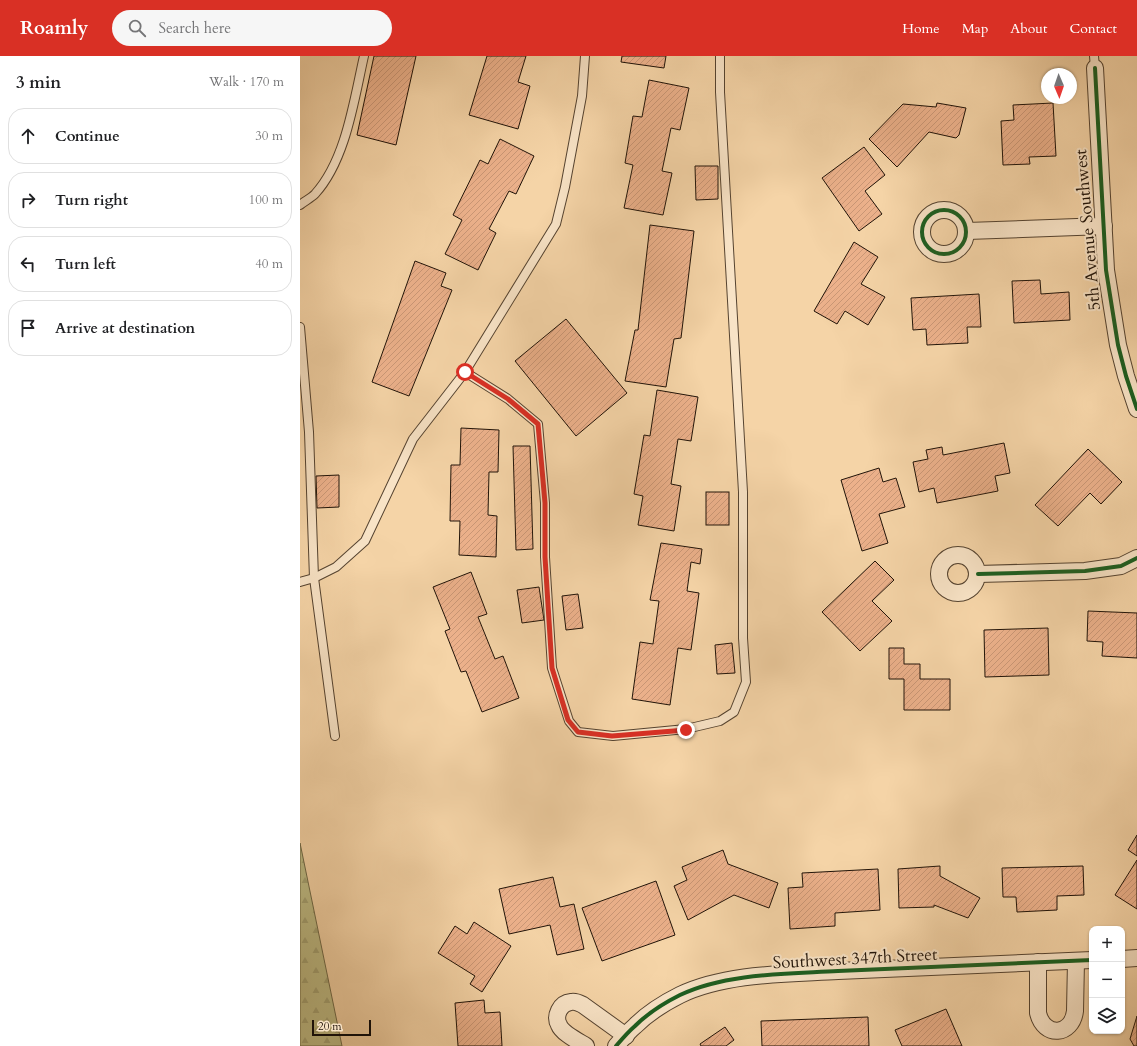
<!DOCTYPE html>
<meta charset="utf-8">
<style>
body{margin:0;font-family:Cardo,serif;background:#f6f6f6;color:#202124}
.controls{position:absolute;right:12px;bottom:12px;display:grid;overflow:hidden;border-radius:8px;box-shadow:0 1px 3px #0004}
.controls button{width:36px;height:36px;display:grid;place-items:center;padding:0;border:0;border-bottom:1px solid #e0e0e0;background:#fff;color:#202124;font:20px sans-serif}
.compass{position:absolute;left:741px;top:12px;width:36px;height:36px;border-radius:50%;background:#fff;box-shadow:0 1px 3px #0004;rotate:178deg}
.scale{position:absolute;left:12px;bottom:10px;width:59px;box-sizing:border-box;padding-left:4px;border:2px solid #201308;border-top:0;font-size:11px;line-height:14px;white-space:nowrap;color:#201308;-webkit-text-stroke:3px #f8e3c6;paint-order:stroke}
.stop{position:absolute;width:12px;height:12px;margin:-9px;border:3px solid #d93025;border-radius:50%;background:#fff}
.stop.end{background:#d93025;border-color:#fff;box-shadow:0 1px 4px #0008}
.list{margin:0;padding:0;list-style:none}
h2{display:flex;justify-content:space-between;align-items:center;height:52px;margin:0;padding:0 16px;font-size:17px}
h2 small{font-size:13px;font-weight:400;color:#757577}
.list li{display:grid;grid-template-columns:26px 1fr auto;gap:12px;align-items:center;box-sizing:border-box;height:56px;margin:0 8px 8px;padding:0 8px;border:1px solid #e0e0e0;border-radius:16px}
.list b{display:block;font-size:15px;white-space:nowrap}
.list em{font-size:13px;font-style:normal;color:#757577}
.icon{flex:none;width:22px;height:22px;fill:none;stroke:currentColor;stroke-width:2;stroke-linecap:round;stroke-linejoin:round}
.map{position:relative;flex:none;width:837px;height:990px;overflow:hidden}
header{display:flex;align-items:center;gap:24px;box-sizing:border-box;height:56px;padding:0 20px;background:#d93025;color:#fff}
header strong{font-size:19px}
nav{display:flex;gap:22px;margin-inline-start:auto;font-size:14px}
.search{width:280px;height:36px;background:#f6f6f6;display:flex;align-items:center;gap:10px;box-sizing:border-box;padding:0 14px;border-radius:22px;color:#757577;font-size:15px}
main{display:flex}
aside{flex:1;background:#fff}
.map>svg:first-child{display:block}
</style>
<header>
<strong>Roamly</strong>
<div class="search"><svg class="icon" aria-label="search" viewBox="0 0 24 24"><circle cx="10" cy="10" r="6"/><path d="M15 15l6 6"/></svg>Search here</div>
<nav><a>Home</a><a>Map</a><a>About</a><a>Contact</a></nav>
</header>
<main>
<aside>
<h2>3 min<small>Walk · 170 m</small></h2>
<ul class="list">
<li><svg class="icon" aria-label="ahead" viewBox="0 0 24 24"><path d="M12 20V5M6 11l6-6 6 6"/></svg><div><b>Continue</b></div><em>30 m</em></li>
<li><svg class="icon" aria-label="right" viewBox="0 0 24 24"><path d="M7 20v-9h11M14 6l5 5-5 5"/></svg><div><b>Turn right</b></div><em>100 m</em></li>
<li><svg class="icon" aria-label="left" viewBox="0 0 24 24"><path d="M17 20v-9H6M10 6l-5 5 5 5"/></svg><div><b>Turn left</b></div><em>40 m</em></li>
<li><svg class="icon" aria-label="arrive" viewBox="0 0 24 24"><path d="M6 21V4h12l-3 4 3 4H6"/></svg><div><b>Arrive at destination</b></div></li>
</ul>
</aside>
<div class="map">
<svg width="837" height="990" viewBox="0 0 837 990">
<defs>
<pattern id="forest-firs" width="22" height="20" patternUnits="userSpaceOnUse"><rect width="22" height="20" fill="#bdbc86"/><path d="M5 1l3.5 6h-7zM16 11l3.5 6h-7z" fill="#a2a172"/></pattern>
<pattern id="building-hatch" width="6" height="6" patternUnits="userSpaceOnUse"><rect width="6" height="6" fill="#ecb18b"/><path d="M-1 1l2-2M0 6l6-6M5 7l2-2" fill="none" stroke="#ca9776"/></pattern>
</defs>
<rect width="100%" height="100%" fill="#f5d4a7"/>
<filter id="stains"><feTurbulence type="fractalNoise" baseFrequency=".005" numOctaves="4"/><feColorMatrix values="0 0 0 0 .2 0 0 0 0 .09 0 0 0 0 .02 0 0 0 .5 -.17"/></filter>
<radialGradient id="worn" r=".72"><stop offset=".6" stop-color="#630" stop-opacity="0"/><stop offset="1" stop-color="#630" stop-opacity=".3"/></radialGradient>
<!-- forest -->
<path fill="url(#forest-firs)" stroke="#6e6847" d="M0,787l42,203h-42z"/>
<!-- building -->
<g fill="url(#building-hatch)" stroke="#201308">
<path d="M74,0h42l-20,89 -39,-10z"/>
<path d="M187,0h39l-8,26 12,4 -12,43 -49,-14z"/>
<path d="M322,0h44l-2,12 -43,-6z"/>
<path d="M349,24l40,8 -9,42 -9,-2 -9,43 10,2 -9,42 -39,-7 9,-43 -8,-2 8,-47 9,1z"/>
<path d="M637,47l29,5 -7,27 -3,3 -27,-6 -32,35 -28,-28 34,-35 33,3z"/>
<path d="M753,47l3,53 -27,1 1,7 -27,1 -2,-44 13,-1 -1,-15z"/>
<path d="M200,83l34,17 -18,38 -7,-3 -20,38 7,4 -18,37 -33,-16 17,-34 -9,-5 27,-55 8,4z"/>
<path d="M564,91l21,28 -20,16 17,23 -23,17 -37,-53z"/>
<path d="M395,110h23v33l-22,1z"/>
<path d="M350,169l44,6 -13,107 -7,1 -8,48 -41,-6 10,-51h3z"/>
<path d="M554,186l24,15 -17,27 24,13 -17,28 -23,-14 -8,13 -23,-13z"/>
<path d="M115,205l31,12 -5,13 11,4 -43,106 -37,-14z"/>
<path d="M740,224l1,14 28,-2 1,28 -56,3 -2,-42z"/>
<path d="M679,238l2,33h-14l1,16 -41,2 -1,-16 -13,1 -2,-32z"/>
<path d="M266,263l61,74 -51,43 -61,-75z"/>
<path d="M357,334l41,7 -7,44 -13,-2 -7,45 10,2 -7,45 -36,-6 5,-29 -9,-2 10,-59 6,1z"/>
<path d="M161,372l38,2 -1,42h-9l-1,43 9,1 -1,41 -37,-2 1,-34h-10l1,-56h9z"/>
<path d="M704,387l6,30 -15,3 3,15 -61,12 -3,-15 -15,4 -6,-30 15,-3 -2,-9 16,-3 1,8z"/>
<path d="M213,390h17l3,103 -17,1z"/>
<path d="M788,393l34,33 -21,22 -11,-11 -32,33 -23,-21z"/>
<path d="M579,412l4,14 13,-4 9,29 -26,7 9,29 -26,8 -21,-71z"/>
<path d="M39,419v32l-22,1 -1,-32z"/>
<rect x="406" y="436" width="23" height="33"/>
<path d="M361,487l41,6 -2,15 -9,-2 -4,29 12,2 -8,57 -13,-2 -8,57 -38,-6 8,-57 13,2 6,-43 -9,-1z"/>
<path d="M575,505l19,19 -22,21 20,20 -32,30 -38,-39z"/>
<path d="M171,516l16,42 -9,3 17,42 8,-3 16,42 -37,14 -16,-41 -5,1 -16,-41 5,-2 -17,-42z"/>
<path d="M239,531l5,33 -22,3 -5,-33z"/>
<path d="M278,538l5,34 -17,2 -4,-34z"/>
<path d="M788,555l49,2v45l-35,-2 1,-14 -16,-1z"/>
<path d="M748,572l1,47 -64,2 -1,-47z"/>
<path d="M432,587l3,30 -18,1 -2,-29z"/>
<path d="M589,592h15v16h16v15h30v31h-46v-31h-15z"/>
<path d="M837,779v21l-9,-6z"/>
<path d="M423,794l5,14 50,19 -9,25 -35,-13 -46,25 -14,-34 13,-6 -5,-13z"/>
<path d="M837,804v49l-22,-14z"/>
<path d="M640,810v10l40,22 -12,20 -34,-13v2l-35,1 -1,-39z"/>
<path d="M783,810l1,29 -27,1v14l-40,2 -1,-15h-13l-1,-29z"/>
<path d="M578,813l2,41 -45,3v13l-45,3 -2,-41 15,-1 -1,-14z"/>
<path d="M253,821l7,30 14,-3 10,45 -27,6 -7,-30 -41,9 -10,-45z"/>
<path d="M356,825l19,54 -73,26 -20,-53z"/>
<path d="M174,866l37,24 -29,46 -12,-8 5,-8 -37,-23 17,-27 12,8z"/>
<path d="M184,944l1,13 15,-1 2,34h-44l-3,-43z"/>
<path d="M646,953l16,37h-60l-7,-16z"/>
<path d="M837,960v30h-3l-4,-7z"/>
<path d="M568,961l1,29h-107l-1,-25z"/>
<path d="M425,971l9,13 -8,6h-25l-1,-2z"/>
</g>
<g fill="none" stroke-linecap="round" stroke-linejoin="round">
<defs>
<g id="service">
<path d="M794,0l1,12"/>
<path d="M0,149c5,-4 11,-7 15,-11 31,-34 39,-94 49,-138"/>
<path d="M0,271l9,105 5,146 21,158"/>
<path d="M165,316l43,27 30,25 7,79v54l7,111 17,53 9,11 35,4 73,-7 34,-8 14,-9 12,-30 -3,-44v-146l-23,-400v-36"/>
<path d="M0,526l14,-4 22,-11 29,-26 48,-102 52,-67 91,-148 9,-37 17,-91 3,-40"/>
</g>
<g id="minor">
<path d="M795,12l11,202 12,75 8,31 11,33"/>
<circle cx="644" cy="176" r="22"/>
<path d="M667,175l137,-5"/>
<circle cx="658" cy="518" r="19"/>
<path d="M678,518l107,-3 36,-5 16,-8"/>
<path d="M822,903l15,-1"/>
<path d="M738,906v51c6,25 34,23 37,-2l1,-50"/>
<path d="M286,990c-8,-5 -24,-13 -27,-21 -5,-9 1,-22 12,-23 5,-1 8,1 12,3l43,31"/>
<path d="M316,990c6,-7 12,-14 19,-20 12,-12 29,-23 45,-31 46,-22 107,-21 158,-24 84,-4 169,-7 254,-11"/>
</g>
</defs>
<!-- service casing -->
<use href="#service" stroke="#554330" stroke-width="10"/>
<!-- minor casing -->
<use href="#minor" stroke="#554330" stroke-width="18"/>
<!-- service -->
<use href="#service" stroke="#f8e3c6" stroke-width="8"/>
<!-- minor -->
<use href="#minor" stroke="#f8e3c6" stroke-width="16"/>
<defs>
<g id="cycleway">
<path d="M795,12l11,202 12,75 8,31 11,33"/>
<circle cx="644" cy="176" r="22"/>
<path d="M678,518l107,-3 36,-5 16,-8"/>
<path d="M316,990c6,-7 12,-14 19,-20 12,-12 29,-23 45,-31 46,-22 107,-21 158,-24 84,-4 169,-7 254,-11"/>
</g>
</defs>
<!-- cycleway casing -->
<use href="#cycleway" stroke="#f8e3c6" stroke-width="6"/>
<!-- cycleway -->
<use href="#cycleway" stroke="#1b5e20" stroke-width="4"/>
</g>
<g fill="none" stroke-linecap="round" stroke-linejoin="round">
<!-- route -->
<path stroke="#d93025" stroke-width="5" d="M165,316l43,27 30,25 7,79v54l7,111 16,52 10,12 34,4 74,-6"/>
</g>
<g text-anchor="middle" stroke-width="4" stroke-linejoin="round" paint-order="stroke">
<!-- street labels -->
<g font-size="17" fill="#201308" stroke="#f8e3c6">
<text transform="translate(787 174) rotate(-95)" y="6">5th Avenue Southwest</text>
<text transform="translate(555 902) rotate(-3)" y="6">Southwest 347th Street</text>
</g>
</g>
<rect width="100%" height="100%" filter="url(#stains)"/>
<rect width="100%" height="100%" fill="url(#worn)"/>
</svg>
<div class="controls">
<button>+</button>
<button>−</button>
<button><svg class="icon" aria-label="layers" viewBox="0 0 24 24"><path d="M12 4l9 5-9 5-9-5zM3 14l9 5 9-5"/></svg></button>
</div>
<svg class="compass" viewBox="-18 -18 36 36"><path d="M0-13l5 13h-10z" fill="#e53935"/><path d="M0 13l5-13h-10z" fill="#757577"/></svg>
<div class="scale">20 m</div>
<div class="stop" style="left:165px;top:316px"></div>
<div class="stop end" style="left:386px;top:674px"></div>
</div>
</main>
